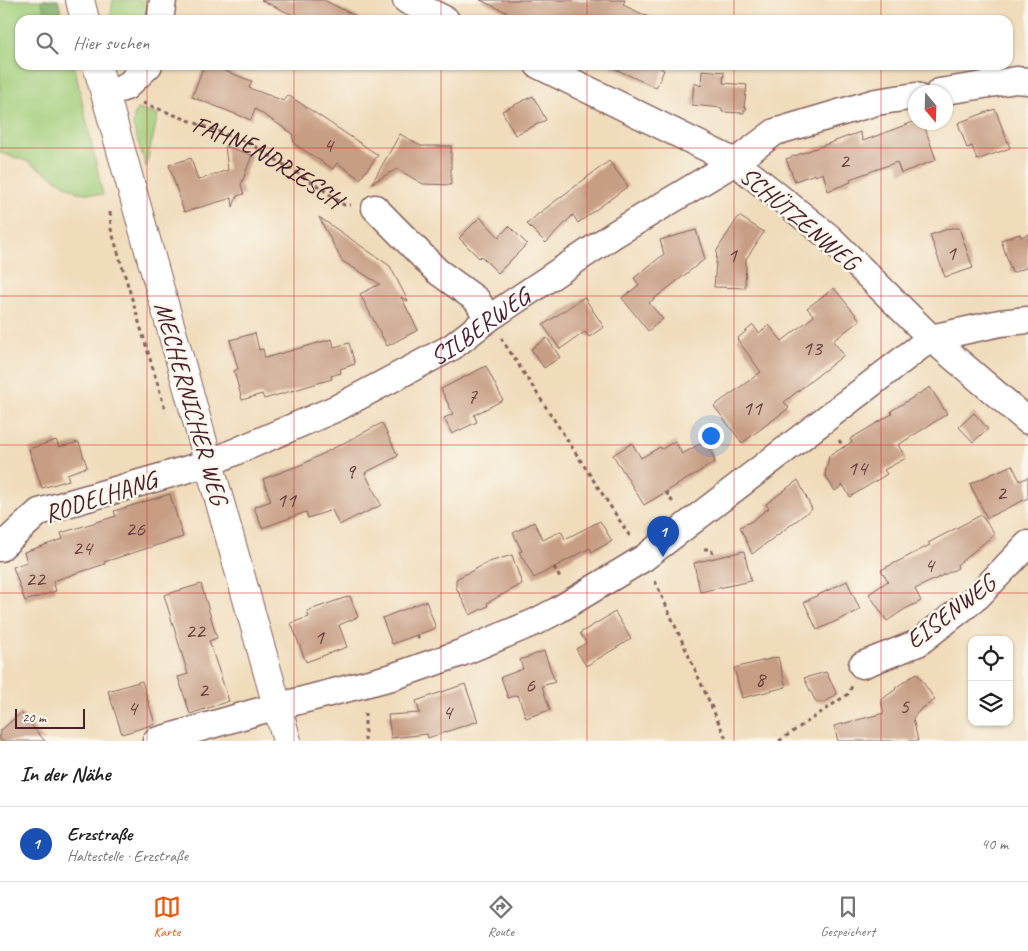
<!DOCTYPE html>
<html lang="de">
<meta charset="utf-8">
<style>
body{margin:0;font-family:Caveat,sans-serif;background:#f6f6f6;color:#222}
.controls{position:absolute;right:15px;bottom:15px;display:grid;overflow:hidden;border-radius:10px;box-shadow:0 1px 4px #0004}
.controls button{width:45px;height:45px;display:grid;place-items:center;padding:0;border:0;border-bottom:1px solid #e0e0e0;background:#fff;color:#222;font:25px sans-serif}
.compass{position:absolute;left:908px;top:85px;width:45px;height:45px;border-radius:50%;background:#fff;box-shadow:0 1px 4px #0004;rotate:161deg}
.scale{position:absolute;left:15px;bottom:12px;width:70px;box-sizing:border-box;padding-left:5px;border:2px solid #4a1f2b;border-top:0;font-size:14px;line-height:18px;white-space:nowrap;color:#4a1f2b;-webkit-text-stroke:4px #fbf7ec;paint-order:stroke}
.you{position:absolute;left:710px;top:435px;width:18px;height:18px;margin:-12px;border:4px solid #fff;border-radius:50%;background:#1a73e8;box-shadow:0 0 0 8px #1a73e833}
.badge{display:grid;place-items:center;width:32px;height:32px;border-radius:50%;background:#ea580c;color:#fff;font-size:16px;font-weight:700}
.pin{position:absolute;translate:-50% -41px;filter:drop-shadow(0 1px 2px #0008)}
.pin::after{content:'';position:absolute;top:26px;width:18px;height:15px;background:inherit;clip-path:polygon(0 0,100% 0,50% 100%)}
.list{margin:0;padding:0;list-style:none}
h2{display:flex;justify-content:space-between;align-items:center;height:65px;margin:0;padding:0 20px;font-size:21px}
h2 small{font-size:16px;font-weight:400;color:#767676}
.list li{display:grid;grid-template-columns:32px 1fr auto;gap:15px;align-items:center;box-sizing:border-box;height:75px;padding:0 20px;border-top:1px solid #e0e0e0}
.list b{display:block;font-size:19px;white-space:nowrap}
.list p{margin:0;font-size:16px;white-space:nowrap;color:#767676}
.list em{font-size:16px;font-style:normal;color:#767676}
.icon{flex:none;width:28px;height:28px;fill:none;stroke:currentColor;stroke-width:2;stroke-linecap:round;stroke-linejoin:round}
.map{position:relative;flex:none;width:1028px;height:741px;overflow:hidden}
.search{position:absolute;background:#fff;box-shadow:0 1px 4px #0004;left:15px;right:15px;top:15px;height:55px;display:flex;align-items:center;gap:12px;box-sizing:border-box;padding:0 18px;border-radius:15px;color:#767676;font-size:19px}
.sheet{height:140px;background:#fff}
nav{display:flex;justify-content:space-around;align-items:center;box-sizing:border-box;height:70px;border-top:1px solid #e0e0e0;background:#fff;font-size:14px;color:#767676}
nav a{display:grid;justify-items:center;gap:2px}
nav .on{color:#ea580c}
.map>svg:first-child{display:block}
</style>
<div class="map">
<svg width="1028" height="741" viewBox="0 0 1028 741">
<rect width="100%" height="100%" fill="#fbf7ec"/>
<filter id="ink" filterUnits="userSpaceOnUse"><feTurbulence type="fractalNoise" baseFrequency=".02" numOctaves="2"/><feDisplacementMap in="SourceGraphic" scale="10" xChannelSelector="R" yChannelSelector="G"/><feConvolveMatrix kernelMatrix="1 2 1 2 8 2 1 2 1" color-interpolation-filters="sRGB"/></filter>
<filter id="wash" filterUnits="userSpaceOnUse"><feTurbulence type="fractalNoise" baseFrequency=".0096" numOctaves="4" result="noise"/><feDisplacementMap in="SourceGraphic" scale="20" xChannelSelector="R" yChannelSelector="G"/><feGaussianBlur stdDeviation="1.12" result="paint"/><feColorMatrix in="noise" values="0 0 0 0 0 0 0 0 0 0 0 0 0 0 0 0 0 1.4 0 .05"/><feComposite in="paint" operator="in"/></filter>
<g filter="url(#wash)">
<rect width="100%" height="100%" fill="#f0dcbb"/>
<!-- green -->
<g fill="#a2cd7a" stroke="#767652">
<path d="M0,0h41l7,20h-28v45h54l29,130 -26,-3 -50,-31 -27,-8z"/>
<path d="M113,0h36l-3,20h-36z"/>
<path d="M137,109l21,6 -12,52 -13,-41 1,-9z"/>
</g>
<!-- forest -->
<path fill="#81b06a" stroke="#66684a" d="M41,0h17l5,20h-15z"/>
<g id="blocks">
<!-- building -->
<g fill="#c79e84">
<path d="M261,0h63l39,20h-60z"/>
<path d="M480,0h145l-2,5 32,15h-132z"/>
<path d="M204,65h5l43,16 -3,7 35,13 4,-6 90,60 -18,24 -23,-16 -4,6 -37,-24 -2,-2 -2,-10 -37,-24 -4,11 -59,-23z"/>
<path d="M607,65h47l10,5 -8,18z"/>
<path d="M702,70l22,2 -1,11 24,2 -3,22 3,1 -1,2h-2v3l-22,-1v-4l-30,-3 2,-22 7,3z"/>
<path d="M533,96l13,24 -31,15 -13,-24z"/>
<path d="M995,109l15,39 -33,12 -5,-14 -5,2 -9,-25z"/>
<path d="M913,122h10l13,38 -35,13 -4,-11 -47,17 1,3 -23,9 -5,-18 -8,3v-2l-20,7 -9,-22 74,-27 3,9z"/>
<path d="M400,134l21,12h30v39l-28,-1 -26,-15 -25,14z"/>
<path d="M225,146l27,9 -11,30 3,9 -7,2 -4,11 -1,-9 -48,14 -15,-47 22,-7 7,22 30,-10z"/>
<path d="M609,161l19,25 -50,37 -5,-8 -27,28 -19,-19 11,-10z"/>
<path d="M739,216l25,16 -18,27 -1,29 -31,-1 3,-37z"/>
<path d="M319,217l71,49 18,35 -7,-4 17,33 -31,16 -27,-52 20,-10 -38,-23z"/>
<path d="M480,217l19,20 10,-11 18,18 -29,29 -17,-17 -2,2 -20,-20z"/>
<path d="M951,228h8l14,40 -28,9 -15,-42z"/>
<path d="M696,230l9,29 -56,44 14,16 -15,12 -26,-33 17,-13 -5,-7 30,-24 -4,-14z"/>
<path d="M1020,234l1,3 7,-3v33l-16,6 -11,-33z"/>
<path d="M834,288l26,32 -27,21 11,14 -60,47 5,6 -47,35 -28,-37 47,-34 -24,-33 16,-14 6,8 10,-8 13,16 32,-25 -7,-8z"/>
<path d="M584,297l20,30 -15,10 -4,-5 -25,17 -17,-24z"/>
<path d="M255,333l4,17 4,-1 2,9 67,-19 2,8 15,-4 6,21 -15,5 1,4 -10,3 1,3 -68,20 -2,-5 -20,6 -8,-29 4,-2 -8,-29z"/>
<path d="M547,338l13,19 -16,11 -13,-19z"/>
<path d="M486,366l17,34 -29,15 3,7 -25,12 -8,-16 9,-4 -12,-25z"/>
<path d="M930,387l17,27 -49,31 8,13 -22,12 3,4 -37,23 -7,-12 -8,6 -10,-16 4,-19 23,-14 -2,-3 42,-25 -1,-3z"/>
<path d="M974,413l14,16 -15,13 -14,-15z"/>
<path d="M382,423l16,33 -33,17 16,32 -22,11v-1l-20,10 -7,-15 -24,8 -2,-6 -44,16 -8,-21 17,-6 -8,-22 40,-15z"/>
<path d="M56,440l3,7 20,-5 8,25 -20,7 2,6 -27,8 -13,-39z"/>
<path d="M707,440l8,22 -71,43 -31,-50 19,-12 9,15 19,-11 2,2 13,-8 7,13z"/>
<path d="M1012,465l8,16 8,-4v21l-41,20 -17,-34z"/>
<path d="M798,480l14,29 -60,45 -12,-27 12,-6 17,-13 -3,-4z"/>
<path d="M170,494l13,43 -79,25 1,2 -52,17 3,10 -31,10 -12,-34 14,-5 -3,-10 39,-13 -2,-6 55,-17 -2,-5z"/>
<path d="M981,515l14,19 -38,31 1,3 -43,21 6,12 -16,8 -18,12 -18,-27 19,-13 -7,-11 49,-25 -2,-2z"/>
<path d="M600,521l12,20 -20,11 -2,-4 -56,30 -15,-26 3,-1 -9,-18 21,-11 9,18 18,-9 4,8z"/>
<path d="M744,551l7,30 -51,11 -6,-29z"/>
<path d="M512,555l10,29 -35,19 1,3 -18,9 -14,-28v-8l33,-17z"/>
<path d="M847,581l13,29 -43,20 -13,-28z"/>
<path d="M201,584l16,54 -8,3 20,60 -39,13 -12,-37 10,-3 -24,-79z"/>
<path d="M350,596l8,21 -19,8 8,22 -41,15 -15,-39 18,-6 -2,-6z"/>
<path d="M426,601l10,27 -44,16 -10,-26z"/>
<path d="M615,612l16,27 -45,27 -10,-17 10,-6 -6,-10z"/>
<path d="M544,651l11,31 -13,4 8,24 -24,8 -8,-23 -10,3 -7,-21 22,-8 -3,-9z"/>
<path d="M778,657l8,30 -44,11 -8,-30z"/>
<path d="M826,672l11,22 -13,8h-8l-12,-24z"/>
<path d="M917,673l18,27 -14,9 -8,9 5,23h-80l-4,-15 50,-13 -3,-13 15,-11 -1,-1z"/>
<path d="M142,681l13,43 -33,10 -14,-43z"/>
<path d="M465,684l13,37 -50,17 -1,-4 -36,4 -3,-23 32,-2 -4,-12z"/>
<path d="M21,713l24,28h-45v-10z"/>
</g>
</g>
</g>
<g filter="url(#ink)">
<use href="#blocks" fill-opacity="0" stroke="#84615d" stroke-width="1"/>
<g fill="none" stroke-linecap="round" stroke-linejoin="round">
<defs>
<g id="minor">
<path d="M406,0l40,20"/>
<path d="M160,20l3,-20"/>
<path d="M538,65l197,97 94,75 102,101 97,83"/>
<path d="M939,92l77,-12 12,1"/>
<path d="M105,94l21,-7 23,-22"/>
<path d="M375,208l62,63 40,29 11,19"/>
<path id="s2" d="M0,548l39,-36 170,-49 128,-55 115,-61 36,-28 127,-85 120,-72 40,-30 101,-30 40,-6"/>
<path d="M862,665l56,-22 60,-47 50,-52"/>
<path d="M156,741l100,-29 136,-35 69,-24 74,-31 23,-12 86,-52 287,-220 69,-15 28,-3"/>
</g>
<g id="tertiary">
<path d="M80,0l5,20"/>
<path d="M97,65l190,676"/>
</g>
</defs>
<!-- minor casing -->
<use href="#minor" stroke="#84615d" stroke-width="29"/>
<!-- tertiary casing -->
<use href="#tertiary" stroke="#84615d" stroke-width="30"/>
<!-- path -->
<g stroke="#84615d" stroke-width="3" stroke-dasharray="4 4" stroke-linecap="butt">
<path id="s1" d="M143,103l108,41 67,42 26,19h7"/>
<path d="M110,212l1,17 55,183"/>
<path d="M501,338l130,200"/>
<path d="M839,440l5,8"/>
<path d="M666,492l8,12"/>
<path d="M704,549h7l3,9"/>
<path d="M554,567l7,13"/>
<path d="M655,581l72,160"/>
<path d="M417,635l3,7"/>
<path d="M365,741v-32"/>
<path d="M779,741l69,-47 4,-8"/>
</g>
<!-- minor -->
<use href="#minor" stroke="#fff" stroke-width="26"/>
<!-- tertiary -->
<use href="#tertiary" stroke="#fff" stroke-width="28"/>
</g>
</g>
<!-- grid -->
<path fill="none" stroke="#d62828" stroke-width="1" stroke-opacity="0.55" d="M147,0v20M294,0v20M441,0v20M587,0v20M734,0v20M881,0v20M147,65v676M294,65v676M441,65v676M587,65v676M734,65v676M881,65v676M0,148h1028M0,296h1028M0,445h1028M0,593h1028"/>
<g text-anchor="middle" stroke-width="5" stroke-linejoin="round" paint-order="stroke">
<!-- number labels -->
<g font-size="22" fill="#693f41">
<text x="328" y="152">4</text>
<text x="844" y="168">2</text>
<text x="951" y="260">1</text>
<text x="732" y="262">1</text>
<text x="812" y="355">13</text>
<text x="472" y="403">7</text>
<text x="752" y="415">11</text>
<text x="857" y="475">14</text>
<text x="350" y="478">9</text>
<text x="1001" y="500">2</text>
<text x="286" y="507">11</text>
<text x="135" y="536">26</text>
<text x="82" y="555">24</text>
<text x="929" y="572">4</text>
<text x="35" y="586">22</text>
<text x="195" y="638">22</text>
<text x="319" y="644">1</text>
<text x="760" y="686">8</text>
<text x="530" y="692">6</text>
<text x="203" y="697">2</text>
<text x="904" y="713">5</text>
<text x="132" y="715">4</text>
<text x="447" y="719">4</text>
</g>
<!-- street labels -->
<g font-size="25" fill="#4a1f2b" stroke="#fbf7ec">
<text dy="9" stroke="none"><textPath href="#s1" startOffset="138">FAHNENDRIESCH</textPath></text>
<text transform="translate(800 218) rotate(40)" y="9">SCHÜTZENWEG</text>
<text dy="9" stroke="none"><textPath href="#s2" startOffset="534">SILBERWEG</textPath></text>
<text transform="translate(192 403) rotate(74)" y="9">MECHERNICHER WEG</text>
<text transform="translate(100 496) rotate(-18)" y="9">RODELHANG</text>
<text transform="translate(950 611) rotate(-37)" y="9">EISENWEG</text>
</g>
</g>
</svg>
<div class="controls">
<button><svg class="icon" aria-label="locate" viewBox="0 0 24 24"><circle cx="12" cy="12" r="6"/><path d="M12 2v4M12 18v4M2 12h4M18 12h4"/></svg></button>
<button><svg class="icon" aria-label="layers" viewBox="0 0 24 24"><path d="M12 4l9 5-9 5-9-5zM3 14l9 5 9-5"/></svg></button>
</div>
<svg class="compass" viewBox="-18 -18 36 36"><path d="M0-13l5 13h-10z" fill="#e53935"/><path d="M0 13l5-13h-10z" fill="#767676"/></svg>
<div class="scale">20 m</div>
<div class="you"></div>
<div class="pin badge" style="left:663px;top:557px;background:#1a4fb4">1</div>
<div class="search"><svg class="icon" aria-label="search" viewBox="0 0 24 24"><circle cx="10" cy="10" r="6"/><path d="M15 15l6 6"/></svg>Hier suchen</div>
</div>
<section class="sheet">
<h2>In der Nähe<small></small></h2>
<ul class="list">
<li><span class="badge" style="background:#1a4fb4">1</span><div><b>Erzstraße</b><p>Haltestelle · Erzstraße</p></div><em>40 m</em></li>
</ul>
</section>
<nav>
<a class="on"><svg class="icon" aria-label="map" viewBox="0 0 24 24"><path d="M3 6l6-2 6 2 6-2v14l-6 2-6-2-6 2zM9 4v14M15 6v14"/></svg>Karte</a>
<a><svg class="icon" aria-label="directions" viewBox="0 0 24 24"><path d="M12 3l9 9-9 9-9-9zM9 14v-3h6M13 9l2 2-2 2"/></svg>Route</a>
<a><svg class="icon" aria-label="saved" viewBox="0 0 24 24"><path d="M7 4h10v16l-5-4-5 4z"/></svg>Gespeichert</a>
</nav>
